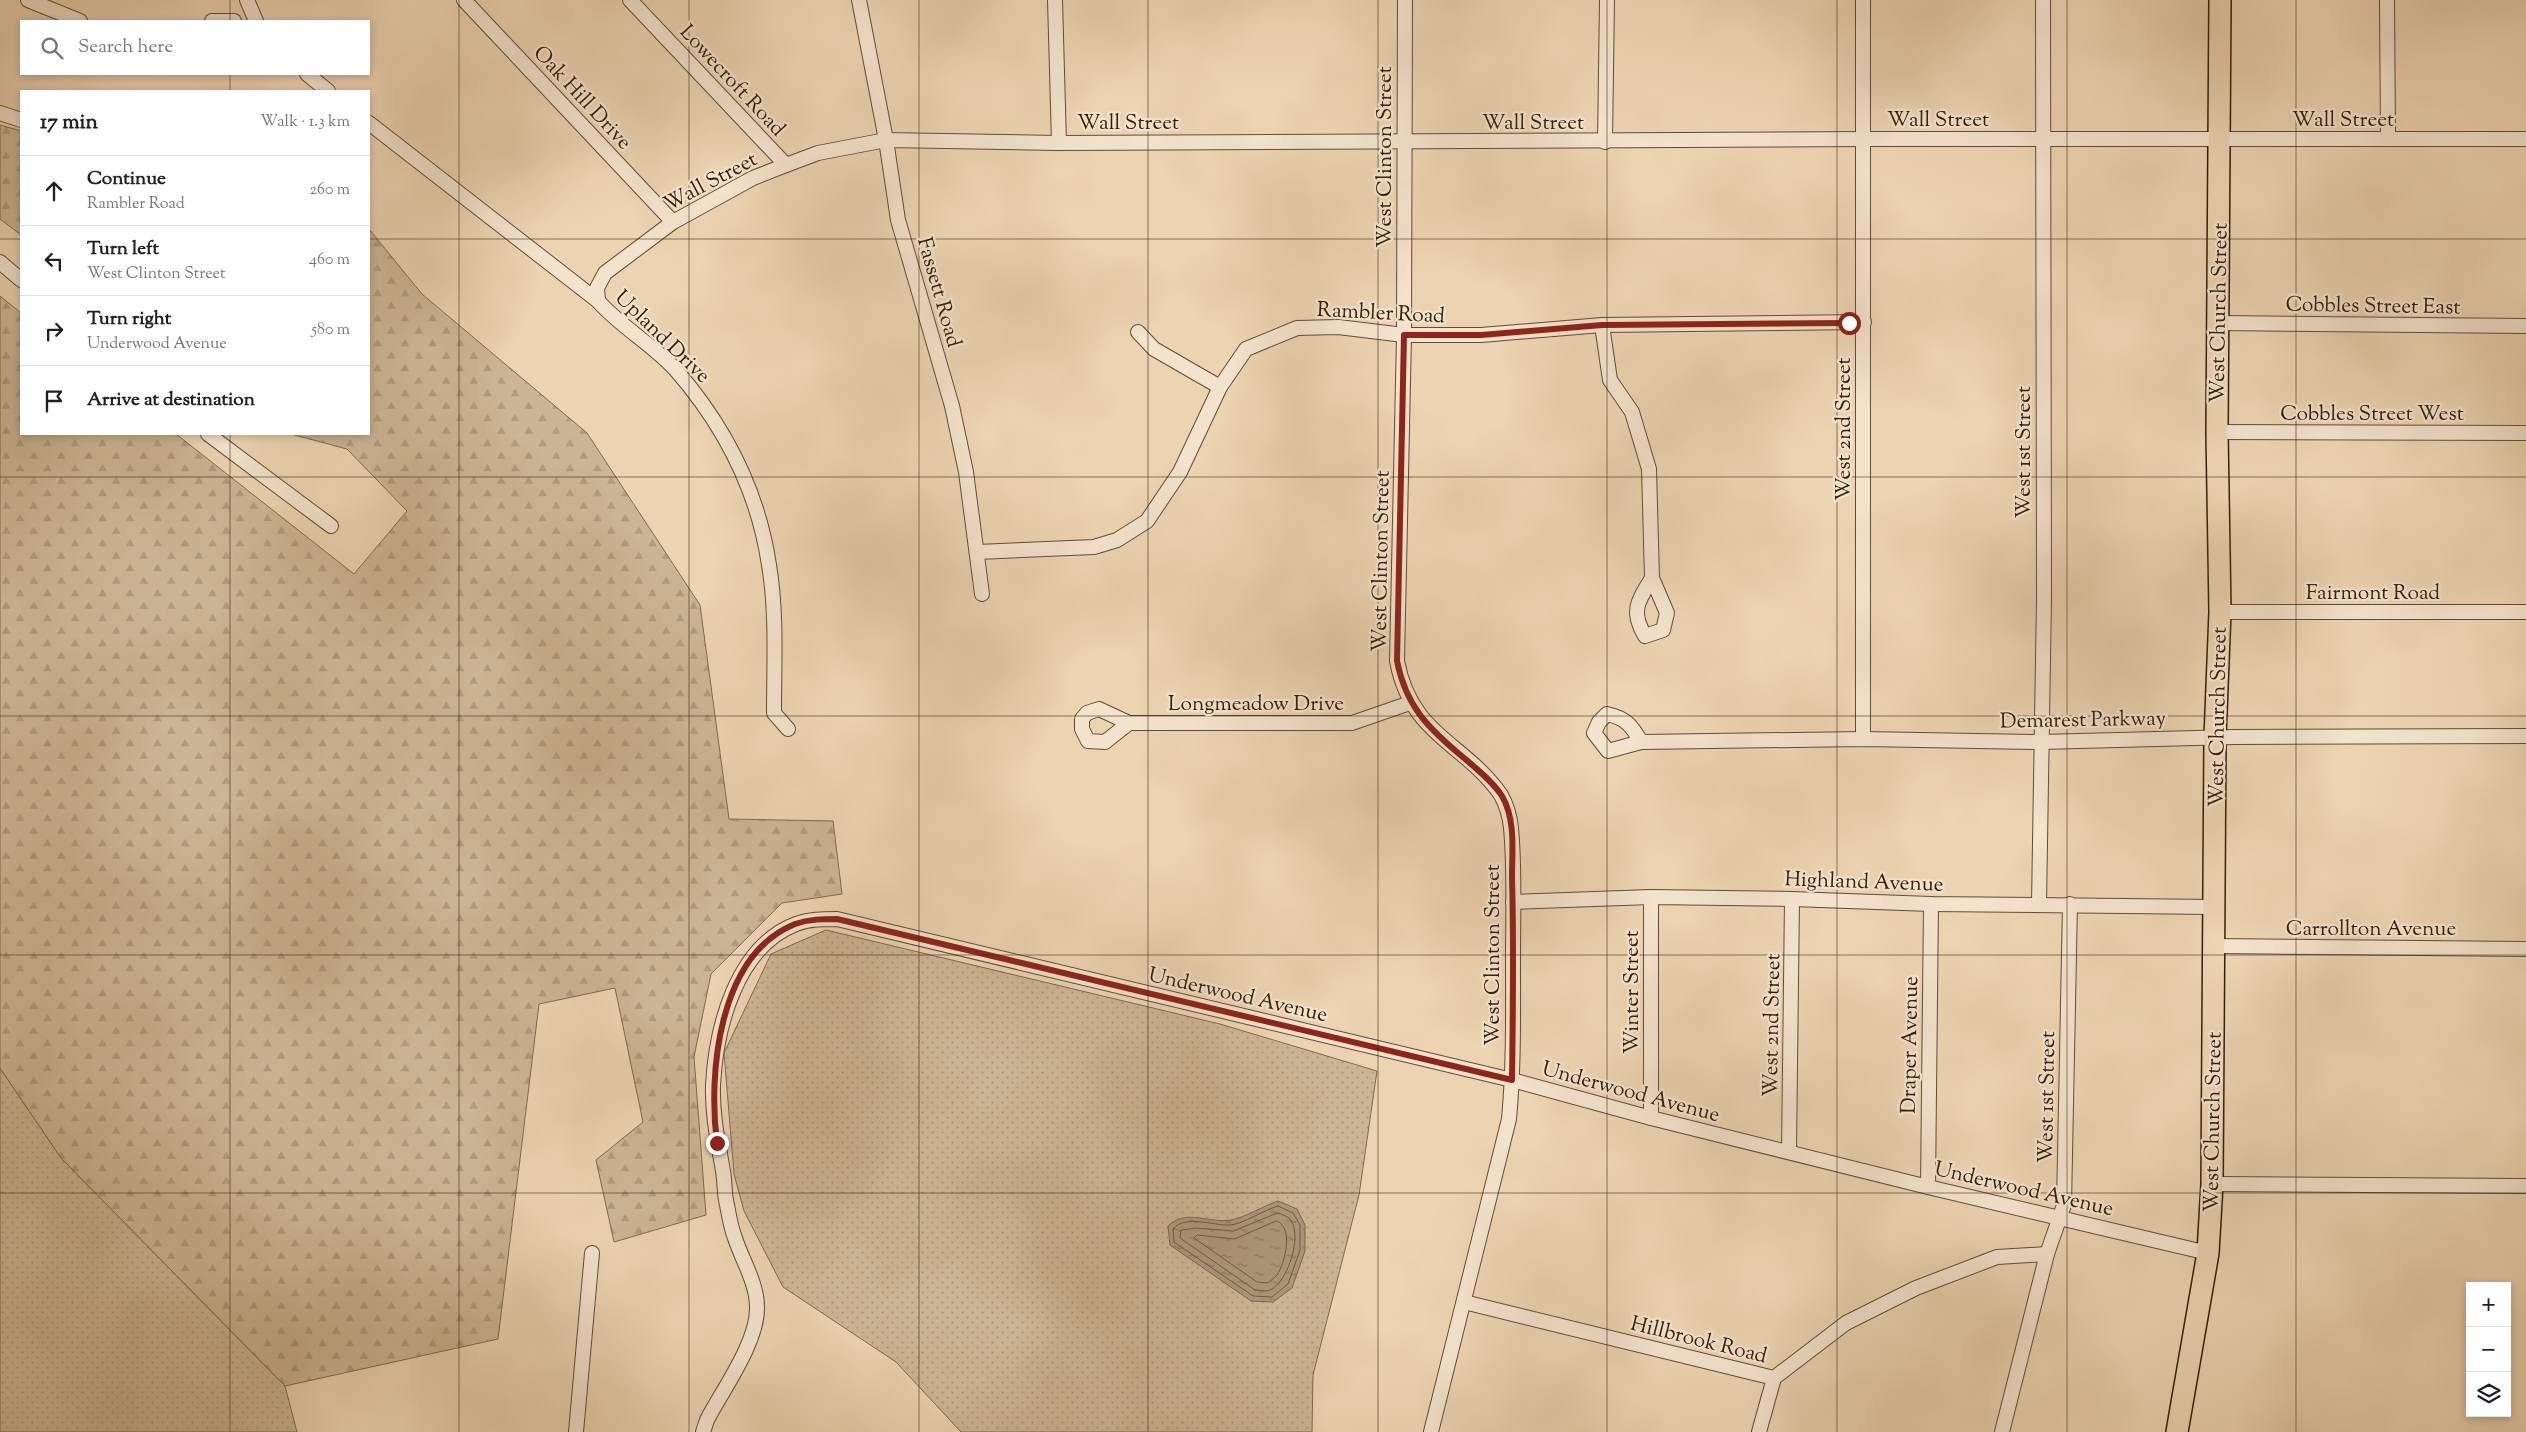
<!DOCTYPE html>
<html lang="en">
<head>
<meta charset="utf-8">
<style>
	body { margin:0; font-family:"Sorts Mill Goudy",serif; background:#f6f6f6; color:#202124 }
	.controls { position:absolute; right:15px; bottom:15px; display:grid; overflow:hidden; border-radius:0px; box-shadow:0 2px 8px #0003 }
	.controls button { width:45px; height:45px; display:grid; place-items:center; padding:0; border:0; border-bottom:1px solid #e0e0e0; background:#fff; color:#202124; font:25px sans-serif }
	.stop { position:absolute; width:15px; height:15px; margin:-11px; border:4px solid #8f2418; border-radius:50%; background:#fff }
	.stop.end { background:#8f2418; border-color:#fff; box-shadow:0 1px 5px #0008 }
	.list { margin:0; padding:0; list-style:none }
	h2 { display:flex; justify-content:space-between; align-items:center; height:65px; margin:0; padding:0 20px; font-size:21px }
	h2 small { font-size:16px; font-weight:400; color:#757577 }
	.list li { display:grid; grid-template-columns:32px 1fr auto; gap:15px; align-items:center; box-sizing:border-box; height:70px; padding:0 20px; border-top:1px solid #e0e0e0 }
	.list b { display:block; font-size:19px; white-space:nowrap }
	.list p { margin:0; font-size:16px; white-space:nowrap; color:#757577 }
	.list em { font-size:16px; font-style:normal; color:#757577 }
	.icon { flex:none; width:28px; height:28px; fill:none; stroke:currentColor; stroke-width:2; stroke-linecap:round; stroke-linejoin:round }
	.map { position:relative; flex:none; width:2526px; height:1432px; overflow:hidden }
	.search { position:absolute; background:#fff; box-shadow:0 2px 8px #0003; left:20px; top:20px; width:350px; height:55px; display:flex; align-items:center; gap:12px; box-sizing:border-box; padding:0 18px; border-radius:0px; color:#757577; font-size:19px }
	.panel { position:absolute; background:#fff; box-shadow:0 2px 8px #0003; left:20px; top:90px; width:350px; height:345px; border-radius:0px }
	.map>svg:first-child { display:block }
	.grass { fill:url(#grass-dots); stroke:#7e6b4e }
	.forest { fill:url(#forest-firs); stroke:#7e6b4e }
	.water { fill:url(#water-ripples); stroke:#7b674c }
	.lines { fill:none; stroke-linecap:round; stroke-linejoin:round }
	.shore { stroke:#6e5c40; stroke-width:1 }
	.minor-casing { stroke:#604e33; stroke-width:16 }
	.primary-casing { stroke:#312109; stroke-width:24 }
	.minor { stroke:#f3e2cc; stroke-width:14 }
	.primary { stroke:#ecd3b1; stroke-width:21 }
	.route { stroke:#8f2418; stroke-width:6 }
	.grid { fill:none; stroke:#312109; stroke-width:1; stroke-opacity:0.55 }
	.labels { text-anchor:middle; stroke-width:4.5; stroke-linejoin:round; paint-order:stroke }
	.street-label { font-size:21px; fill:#312109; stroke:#f3e2cc }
</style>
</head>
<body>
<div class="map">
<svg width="2526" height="1432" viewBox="0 0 2526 1432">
	<defs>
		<pattern id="grass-dots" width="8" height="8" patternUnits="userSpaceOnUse" patternTransform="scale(1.25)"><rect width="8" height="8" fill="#ccb594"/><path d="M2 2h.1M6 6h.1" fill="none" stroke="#b09b7e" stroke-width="1.8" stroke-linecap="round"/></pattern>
		<pattern id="forest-firs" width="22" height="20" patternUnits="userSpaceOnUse" patternTransform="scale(1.25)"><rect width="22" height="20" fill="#ccb594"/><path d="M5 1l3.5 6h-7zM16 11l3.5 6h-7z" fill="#b09b7e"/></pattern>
		<pattern id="water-ripples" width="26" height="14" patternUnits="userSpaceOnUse" patternTransform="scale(1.25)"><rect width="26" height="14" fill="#ac9678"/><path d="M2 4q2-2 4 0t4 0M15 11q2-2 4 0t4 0" fill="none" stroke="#8d7a61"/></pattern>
	</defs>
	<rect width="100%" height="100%" fill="#ecd3b1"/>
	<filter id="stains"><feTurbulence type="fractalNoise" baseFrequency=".004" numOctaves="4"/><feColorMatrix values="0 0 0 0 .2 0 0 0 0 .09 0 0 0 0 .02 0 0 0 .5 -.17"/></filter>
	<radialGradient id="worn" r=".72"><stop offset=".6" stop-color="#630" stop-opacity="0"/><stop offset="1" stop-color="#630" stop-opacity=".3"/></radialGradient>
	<g class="grass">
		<polygon points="826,930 1220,1024 1377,1071 1359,1195 1313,1375 1312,1432 961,1432 896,1362 783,1287 744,1211 734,1174 724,1053 771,954"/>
		<polygon points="0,1068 61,1158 285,1386 297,1432 0,1432"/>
	</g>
	<g class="forest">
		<polygon points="0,125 21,131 21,235 0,219"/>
		<polygon points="369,229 422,294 587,433 700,605 729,819 833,821 842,894 782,903 711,974 694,1057 706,1215 614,1242 596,1160 643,1122 615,988 539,1004 498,1339 285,1386 61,1158 0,1068 0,296 21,313 21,434 176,434 354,574 407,511 347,449 291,434 369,434"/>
	</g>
	<path class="water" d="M1278 1201 1297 1209 1305 1225V1251L1292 1288 1273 1302 1251 1301 1170 1245 1168 1226C1187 1208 1209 1224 1231 1220 1246 1217 1263 1206 1278 1201Z"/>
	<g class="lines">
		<g class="shore">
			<path d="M1278 1206 1293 1213 1300 1225V1250L1288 1284 1272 1297 1253 1296 1174 1242 1173 1229C1186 1214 1213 1226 1230 1225 1243 1224 1264 1210 1278 1206Z"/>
			<path d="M1278 1213C1281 1214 1286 1216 1289 1218 1304 1232 1288 1283 1270 1290 1266 1292 1259 1290 1255 1290L1180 1238 1181 1230 1196 1228 1233 1231Z"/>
			<path d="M1277 1221C1294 1228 1285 1263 1277 1275 1275 1278 1270 1281 1267 1283L1257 1282 1194 1238 1197 1235 1234 1239Z"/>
		</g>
		<g class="minor-casing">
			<g id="minor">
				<polyline points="28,0 80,21"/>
				<polyline points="247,0 256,21"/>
				<polyline points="464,0 673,222"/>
				<polyline points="630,0 786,165"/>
				<polyline points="859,0 886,140 898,220 952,406 966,472 982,594"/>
				<polyline points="1055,0 1059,143"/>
				<path d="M1405 0 1404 335 1397 661C1411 736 1464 742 1501 795 1506 804 1510 818 1511 828 1515 870 1513 914 1513 956 1513 1011 1514 1065 1509 1119L1431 1432"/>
				<polyline points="2387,0 2388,139"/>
				<polyline points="212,21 234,21"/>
				<polyline points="307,74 328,91"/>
				<polyline points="0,113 21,120"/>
				<path d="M369 123 598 301C621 327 652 344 675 369 724 425 758 491 769 565 777 613 774 664 774 713L788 729"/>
				<polyline points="1605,142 1607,0"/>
				<polyline points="0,262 21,280"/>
				<polyline points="598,301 597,288 605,273 673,222 753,178 786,165 818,153 886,140 1059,143 1864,139 2526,139"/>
				<polyline points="2219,323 2526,326"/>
				<polyline points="1602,325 1610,380 1632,412 1649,469 1652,578"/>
				<polyline points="1138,332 1154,349 1220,387"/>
				<polyline points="2217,432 2526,433"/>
				<polyline points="208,434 331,526"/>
				<polyline points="977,552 1094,547 1117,540 1147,521 1180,472 1220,387 1246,349 1297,328 1338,327 1404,335 1481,335 1602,325 1864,322"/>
				<path d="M1652 578 1667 613 1663 630 1645 636C1630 611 1638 601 1652 578Z"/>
				<polyline points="2220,612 2526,612"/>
				<polygon points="1099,709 1129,723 1105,742 1088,741 1082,729 1082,719 1087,713"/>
				<path d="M1607 714C1626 718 1632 726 1641 742L1608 751 1594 733 1599 722Z"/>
				<polyline points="1129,723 1352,723 1410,703"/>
				<polyline points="1863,739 1863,0"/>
				<polyline points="1641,742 1863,739 2040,742 2235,737 2526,736"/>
				<polyline points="1513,902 1651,897 1792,899 1931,904 2214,907"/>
				<polyline points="2039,904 2044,598 2043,0"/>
				<polyline points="2215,946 2526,949"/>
				<polyline points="1651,1118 1651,897"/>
				<polyline points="1789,1151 1792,899"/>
				<polyline points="2212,1184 2526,1186"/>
				<polyline points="1928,1187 1931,904"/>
				<polyline points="1464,1302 1774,1378 1846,1323 1916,1288 1997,1257 2047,1254"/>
				<polyline points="576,1432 592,1253"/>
				<path d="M703 1432 707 1420C723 1389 758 1342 757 1307 757 1283 742 1260 735 1238 731 1228 729 1216 727 1205 724 1194 725 1182 723 1171 718 1142 712 1114 713 1085 716 1028 736 947 796 924 809 919 823 919 837 919L1512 1080 1651 1118 1928 1187 2208 1253"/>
				<polyline points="1759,1432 1774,1378"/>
				<polyline points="2002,1432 2047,1254 2064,1205 2070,904"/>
			</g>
		</g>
		<g class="primary-casing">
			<polyline id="primary" points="2177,1432 2208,1253 2212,1184 2215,737 2220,612 2217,432 2220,0"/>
		</g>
		<use href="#minor" class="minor"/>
		<use href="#primary" class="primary"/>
	</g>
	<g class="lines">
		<path class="route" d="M717 1143C708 1074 718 955 795 924 809 919 823 919 837 919L1512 1080C1513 1013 1514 946 1512 878 1512 852 1516 820 1502 796 1493 782 1477 769 1464 758 1429 729 1406 707 1397 661L1404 335H1481L1602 325 1849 323"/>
	</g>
	<path class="grid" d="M230 0V21M459 0V1432M689 0V1432M919 0V1432M1148 0V1432M1378 0V1432M1607 0V1432M1837 0V1432M2067 0V1432M2296 0V1432M230 74V91M0 239H21M369 239H2526M230 434V1432M0 477H2526M0 716H2526M0 955H2526M0 1193H2526"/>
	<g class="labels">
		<g class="street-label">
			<text transform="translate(733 80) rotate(47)" y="7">Lowecroft Road</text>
			<text transform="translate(583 97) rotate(47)" y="7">Oak Hill Drive</text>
			<text x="1938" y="126">Wall Street</text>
			<text x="2343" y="126">Wall Street</text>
			<text x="1128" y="129">Wall Street</text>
			<text x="1533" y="129">Wall Street</text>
			<text transform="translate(1384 157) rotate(-90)" y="7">West Clinton Street</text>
			<text transform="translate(710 181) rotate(-28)" y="7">Wall Street</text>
			<text transform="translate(940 292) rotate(74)" y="7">Fassett Road</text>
			<text transform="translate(2373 305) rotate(1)" y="7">Cobbles Street East</text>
			<text transform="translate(1381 312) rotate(3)" y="7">Rambler Road</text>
			<text transform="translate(2218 313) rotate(-89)" y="7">West Church Street</text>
			<text transform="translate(663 336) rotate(44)" y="7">Upland Drive</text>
			<text x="2372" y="420">Cobbles Street West</text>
			<text transform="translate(1843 429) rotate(-90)" y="7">West 2nd Street</text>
			<text transform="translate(2023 452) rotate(-90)" y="7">West 1st Street</text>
			<text transform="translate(1380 561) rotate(-89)" y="7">West Clinton Street</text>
			<text x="2373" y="599">Fairmont Road</text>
			<text x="1256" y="710">Longmeadow Drive</text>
			<text transform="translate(2217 717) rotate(-89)" y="7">West Church Street</text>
			<text transform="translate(2083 719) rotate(-1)" y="7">Demarest Parkway</text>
			<text transform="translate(1864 881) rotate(2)" y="7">Highland Avenue</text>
			<text x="2371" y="935">Carrollton Avenue</text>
			<text transform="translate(1492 955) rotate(-90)" y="7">West Clinton Street</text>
			<text transform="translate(1631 992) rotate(-90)" y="7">Winter Street</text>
			<text transform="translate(1238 994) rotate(13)" y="7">Underwood Avenue</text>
			<text transform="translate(1771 1025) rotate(-89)" y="7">West 2nd Street</text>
			<text transform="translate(1909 1045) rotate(-89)" y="7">Draper Avenue</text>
			<text transform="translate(1631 1091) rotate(15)" y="7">Underwood Avenue</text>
			<text transform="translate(2046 1097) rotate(-89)" y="7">West 1st Street</text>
			<text transform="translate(2212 1122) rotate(-89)" y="7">West Church Street</text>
			<text transform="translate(2024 1188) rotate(13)" y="7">Underwood Avenue</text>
			<text transform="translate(1699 1339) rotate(14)" y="7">Hillbrook Road</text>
		</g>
	</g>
	<rect width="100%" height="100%" filter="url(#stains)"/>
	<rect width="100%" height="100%" fill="url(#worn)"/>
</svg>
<div class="controls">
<button>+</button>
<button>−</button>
<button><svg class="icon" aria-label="layers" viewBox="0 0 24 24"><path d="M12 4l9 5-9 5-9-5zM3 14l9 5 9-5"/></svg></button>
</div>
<div class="stop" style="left:1849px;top:323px"></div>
<div class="stop end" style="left:717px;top:1143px"></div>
<div class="search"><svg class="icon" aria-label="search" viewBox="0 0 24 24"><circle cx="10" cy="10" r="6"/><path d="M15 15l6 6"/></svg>Search here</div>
<section class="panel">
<h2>17 min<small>Walk · 1.3 km</small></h2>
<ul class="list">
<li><svg class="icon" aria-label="ahead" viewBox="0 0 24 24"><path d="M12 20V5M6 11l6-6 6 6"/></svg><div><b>Continue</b><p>Rambler Road</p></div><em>260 m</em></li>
<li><svg class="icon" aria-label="left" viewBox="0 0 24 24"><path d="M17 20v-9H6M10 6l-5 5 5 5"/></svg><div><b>Turn left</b><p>West Clinton Street</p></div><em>460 m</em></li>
<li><svg class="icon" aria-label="right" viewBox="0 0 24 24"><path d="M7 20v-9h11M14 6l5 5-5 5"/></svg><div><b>Turn right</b><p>Underwood Avenue</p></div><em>580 m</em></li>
<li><svg class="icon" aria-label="arrive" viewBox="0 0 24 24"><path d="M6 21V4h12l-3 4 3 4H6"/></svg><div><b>Arrive at destination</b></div></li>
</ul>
</section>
</div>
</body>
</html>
